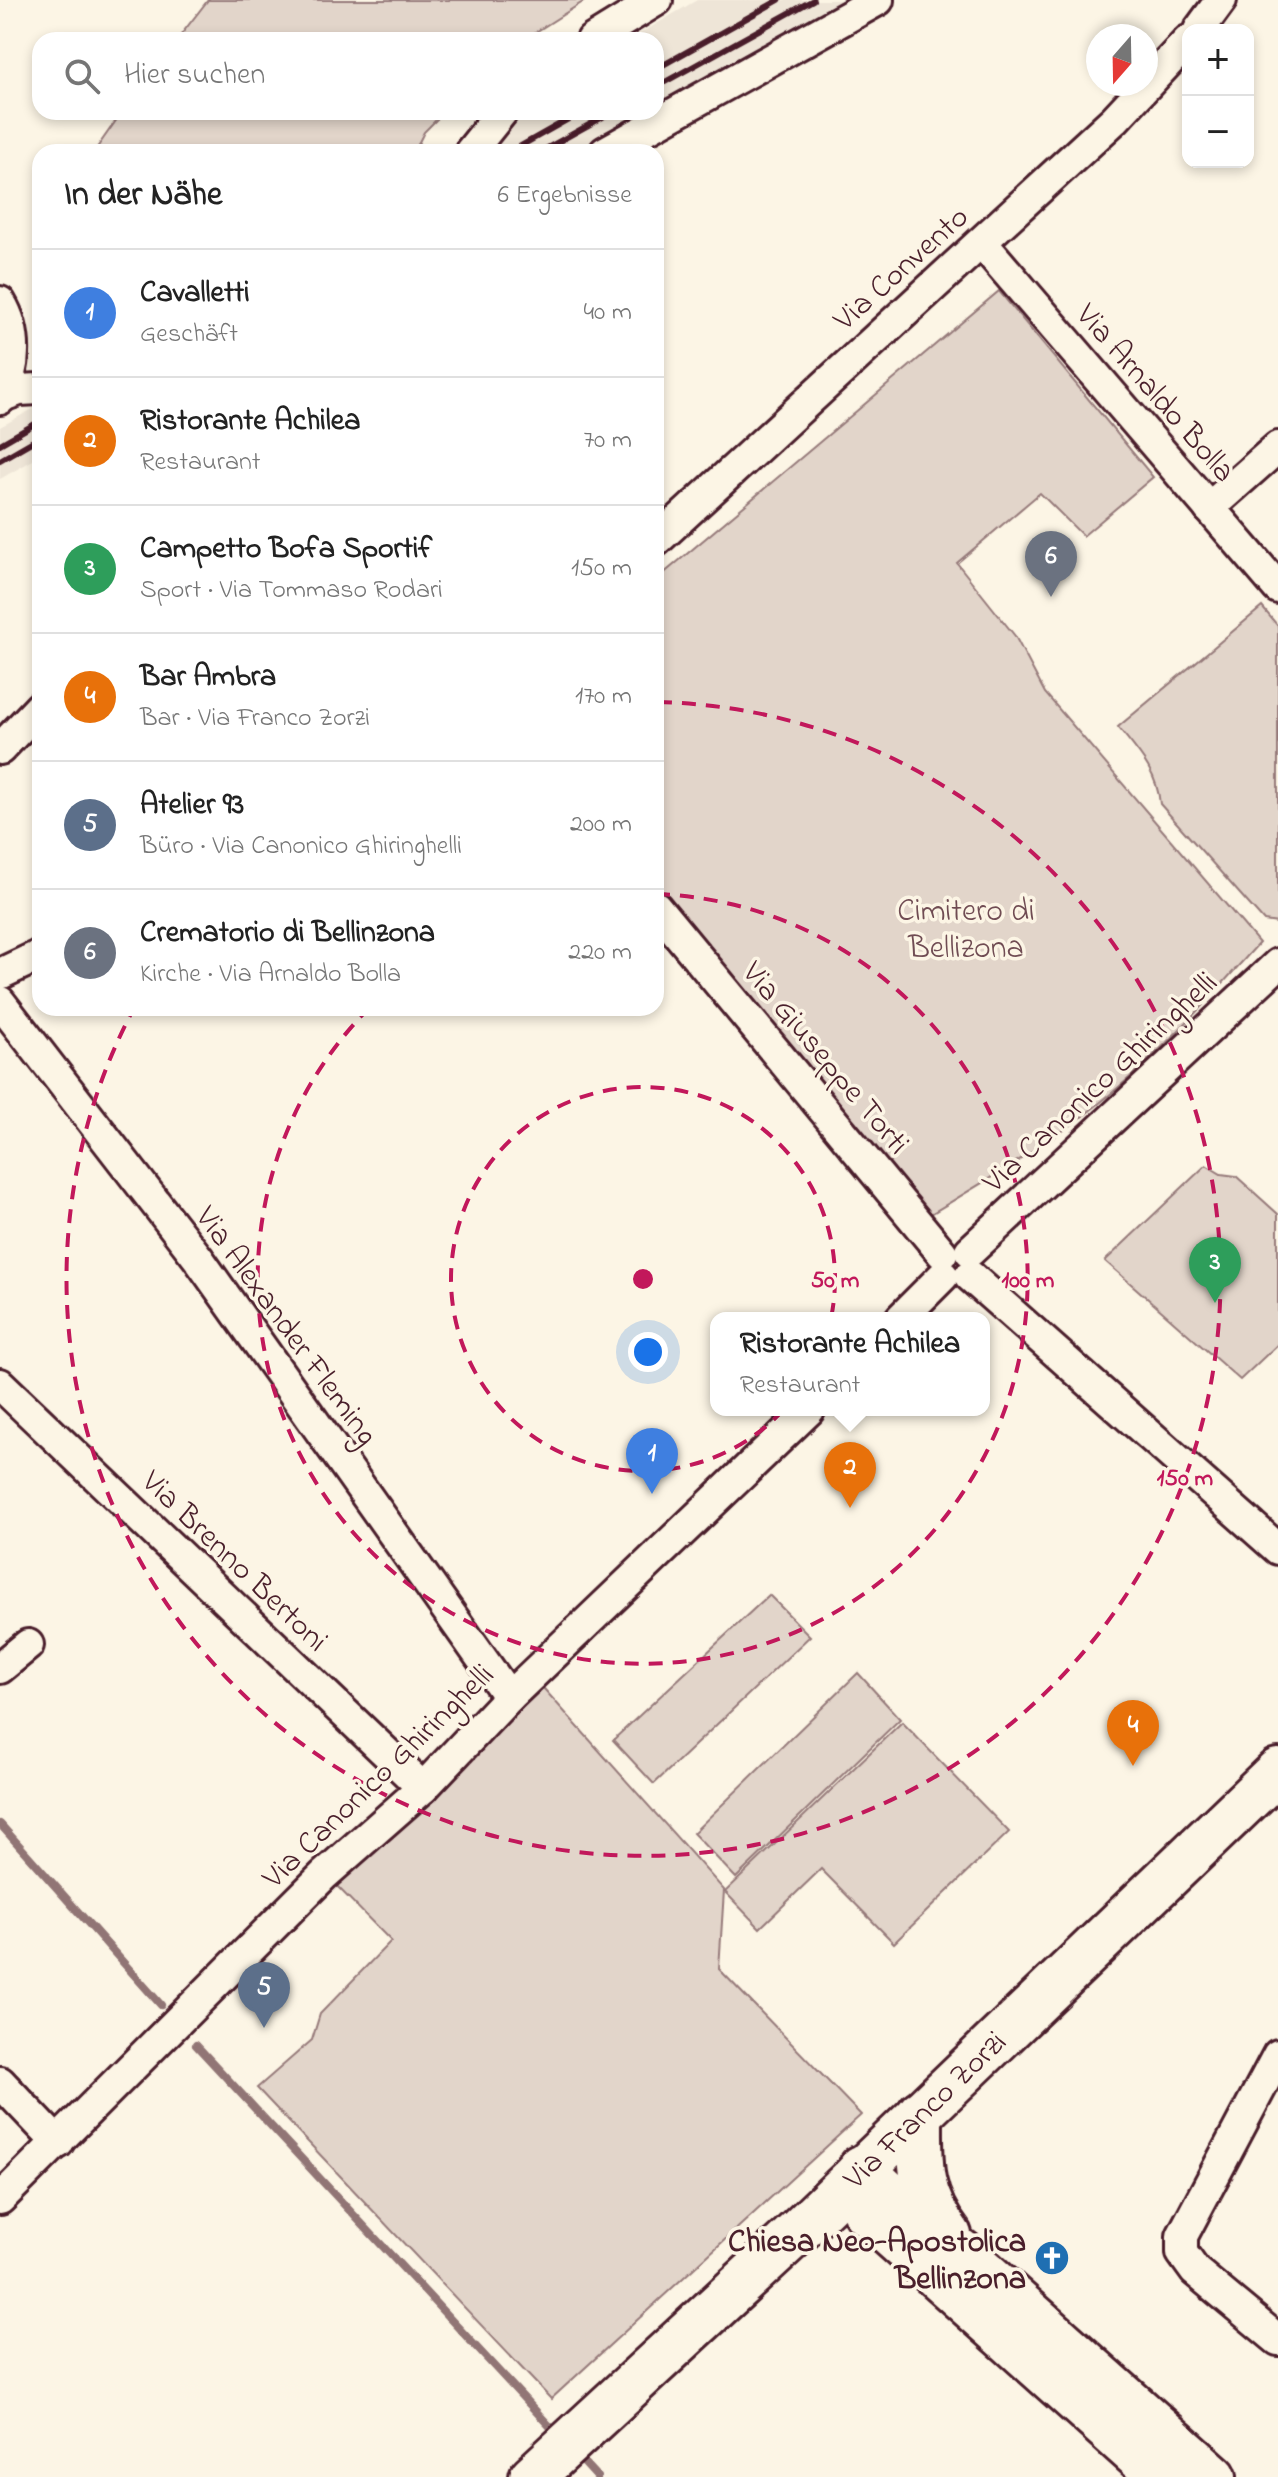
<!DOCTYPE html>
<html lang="de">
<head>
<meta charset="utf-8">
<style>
	body { margin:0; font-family:"Indie Flower",sans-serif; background:#f6f6f6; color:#222 }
	.controls { position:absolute; right:24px; top:24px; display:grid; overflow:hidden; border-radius:16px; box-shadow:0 4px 12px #0003 }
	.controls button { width:72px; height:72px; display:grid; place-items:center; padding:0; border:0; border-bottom:2px solid #e0e0e0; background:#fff; color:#222; font:40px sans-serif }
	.compass { position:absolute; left:1086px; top:24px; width:72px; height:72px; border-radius:50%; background:#fff; box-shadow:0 4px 12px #0003; rotate:200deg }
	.you { position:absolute; left:648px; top:1352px; width:28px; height:28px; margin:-20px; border:6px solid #fff; border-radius:50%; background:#1a73e8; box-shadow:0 0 0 12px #1a73e833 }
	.badge { display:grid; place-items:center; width:52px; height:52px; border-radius:50%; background:#111827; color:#fff; font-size:26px; font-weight:700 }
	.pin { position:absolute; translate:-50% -66px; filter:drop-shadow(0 2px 4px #0008) }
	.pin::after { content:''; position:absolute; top:42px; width:28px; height:24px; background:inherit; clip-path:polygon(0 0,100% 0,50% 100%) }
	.popup { position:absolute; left:710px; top:1312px; width:280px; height:104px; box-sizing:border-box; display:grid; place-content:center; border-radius:16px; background:#fff; filter:drop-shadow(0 2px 6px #0005); font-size:26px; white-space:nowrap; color:#767676 }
	.popup b { font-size:30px; color:#222 }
	.popup::after { content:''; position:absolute; left:50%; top:100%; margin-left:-16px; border:16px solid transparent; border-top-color:#fff }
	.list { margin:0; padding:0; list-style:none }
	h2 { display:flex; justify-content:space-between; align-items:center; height:104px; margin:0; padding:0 32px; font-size:34px }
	h2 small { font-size:26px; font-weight:400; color:#767676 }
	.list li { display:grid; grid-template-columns:52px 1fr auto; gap:24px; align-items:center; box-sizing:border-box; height:128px; padding:0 32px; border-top:2px solid #e0e0e0 }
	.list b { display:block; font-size:30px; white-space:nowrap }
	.list p { margin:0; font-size:26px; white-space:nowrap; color:#767676 }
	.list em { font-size:26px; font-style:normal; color:#767676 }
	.icon { flex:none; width:44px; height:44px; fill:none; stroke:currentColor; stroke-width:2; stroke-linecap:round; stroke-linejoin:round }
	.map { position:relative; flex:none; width:1278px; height:2477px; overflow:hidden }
	.search { position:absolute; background:#fff; box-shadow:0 4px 12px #0003; left:32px; top:32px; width:632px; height:88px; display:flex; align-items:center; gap:20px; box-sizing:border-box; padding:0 28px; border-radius:24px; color:#767676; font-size:30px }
	.panel { position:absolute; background:#fff; box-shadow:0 4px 12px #0003; left:32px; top:144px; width:632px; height:872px; border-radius:24px }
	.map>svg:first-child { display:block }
	.built { fill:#eee5d7 }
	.green { fill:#e2d5ca; stroke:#967a7a; stroke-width:2 }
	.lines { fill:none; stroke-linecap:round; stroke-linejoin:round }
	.stream { stroke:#917474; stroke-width:8 }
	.minor-casing { stroke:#4a1f2b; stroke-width:36 }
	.primary-casing { stroke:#4a1f2b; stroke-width:50 }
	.minor { stroke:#fcf5e5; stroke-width:30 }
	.primary { stroke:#fcf5e5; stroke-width:44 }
	.rail { stroke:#4a1f2b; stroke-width:6 }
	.ring { fill:none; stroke:#c2185b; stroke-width:4; stroke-dasharray:14 10 }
	.labels { text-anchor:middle; stroke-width:7; stroke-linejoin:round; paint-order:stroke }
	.street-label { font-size:32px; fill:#4a1f2b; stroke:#fcf5e5 }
	.park-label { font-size:32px; fill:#704c53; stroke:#fcf5e5 }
	.poi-label { font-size:32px; font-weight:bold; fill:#4a1f2b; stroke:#fcf5e5; text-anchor:end }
	.centre { fill:#c2185b; stroke:#fcf5e5; stroke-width:4 }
	.ring-label { font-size:24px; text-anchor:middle; font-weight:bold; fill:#c2185b; stroke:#fcf5e5; stroke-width:7; stroke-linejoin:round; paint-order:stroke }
</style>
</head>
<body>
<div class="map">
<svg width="1278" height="2477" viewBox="0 0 1278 2477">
	<rect width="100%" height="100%" fill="#fcf5e5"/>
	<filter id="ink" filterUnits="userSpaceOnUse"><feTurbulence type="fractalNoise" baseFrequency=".0125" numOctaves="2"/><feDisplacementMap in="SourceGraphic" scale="16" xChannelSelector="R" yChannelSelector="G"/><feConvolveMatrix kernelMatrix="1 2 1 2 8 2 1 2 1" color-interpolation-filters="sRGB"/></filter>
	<g filter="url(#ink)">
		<g class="built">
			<polygon points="697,0 855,0 656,109 656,40 629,40"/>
			<polygon points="531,112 650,112 577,152 474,152"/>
			<polygon points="40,405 40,456 0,479 0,427"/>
		</g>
		<g class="green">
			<polygon points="208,0 586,0 523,40 177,40"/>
			<polygon points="122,112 444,112 424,132 414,152 94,152"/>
			<path d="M999 291 1153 477 1083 536 1040 493 957 563 1015 636 1045 693 1259 943C1213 994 1167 1047 1113 1092 1057 1140 992 1177 929 1215L656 886V580Z"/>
			<path d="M1262 607 1278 626V923L1264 921 1160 804C1157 771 1138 752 1118 727Z"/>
			<polygon points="1206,1165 1221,1174 1236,1176 1278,1214 1278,1344 1240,1380 1105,1261"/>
			<polygon points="769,1595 810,1636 654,1784 613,1740"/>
			<polygon points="858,1673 900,1719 736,1878 693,1833"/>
			<polygon points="536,1680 724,1890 719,1969 861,2115 551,2399 257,2088 312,2040 320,2014 391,1941 330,1879"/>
			<polygon points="902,1722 1009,1832 894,1943 821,1869 760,1928 725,1892"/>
		</g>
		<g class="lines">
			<g class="stream">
				<polyline points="0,1824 161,2005"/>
				<polyline points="196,2045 557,2434"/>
				<polyline points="575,2453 597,2477"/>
			</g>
			<g class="minor-casing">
				<g id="minor">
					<polyline points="1199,30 1221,0"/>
					<polyline points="592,40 657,0"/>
					<polyline points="470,152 502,112"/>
					<polyline points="605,152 878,0"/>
					<polyline points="982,243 1278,588"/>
					<path d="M0 302C18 332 17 368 0 399"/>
					<polyline points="2,396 19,390 40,389"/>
					<polyline points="1209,508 1278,447"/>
					<polyline points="656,541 1115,119 1188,41"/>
					<polyline points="0,749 40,707"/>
					<polyline points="656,907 942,1253"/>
					<polyline points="0,974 40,955"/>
					<polyline points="0,1002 198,1258 509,1697"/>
					<polyline points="970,1251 1278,964"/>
					<polyline points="970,1276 1278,1549"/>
					<polyline points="901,1318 943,1276"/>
					<polyline points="0,1384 423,1788"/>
					<polyline points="0,1668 28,1645"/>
					<polyline points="1278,2055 1182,2236 1182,2253 1195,2271 1278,2340"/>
					<polyline points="0,2082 58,2143"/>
					<polyline points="0,2199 324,1875 423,1788 509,1697 809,1410"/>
				</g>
			</g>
			<g class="primary-casing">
				<g id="primary">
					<path d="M920 2113C920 2162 917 2193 949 2235"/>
					<polyline points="861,2168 911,2214 965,2255 1214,2477"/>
					<polyline points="865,2212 1161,2477"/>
					<polyline points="532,2477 791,2238 1278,1771"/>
				</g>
			</g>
			<use href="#minor" class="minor"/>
			<use href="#primary" class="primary"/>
			<g class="rail">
				<polyline points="656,69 779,0"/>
				<polyline points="656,87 813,0"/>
				<polyline points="510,152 581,112"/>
				<polyline points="540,152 612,112"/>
				<polyline points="0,444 40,421"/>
				<polyline points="0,460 40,437"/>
			</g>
		</g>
	</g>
	<g class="ring">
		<circle cx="643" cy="1279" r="192"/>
		<path d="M656 894A385 385 0 1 1 368 1009"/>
		<path d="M658 702A577 577 0 1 1 134 1008"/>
	</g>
	<defs>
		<g id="church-disc" transform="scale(1.8)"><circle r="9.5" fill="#1f6fb2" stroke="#fcf5e5"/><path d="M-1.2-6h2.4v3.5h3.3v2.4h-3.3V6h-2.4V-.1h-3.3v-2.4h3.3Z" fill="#fff"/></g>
	</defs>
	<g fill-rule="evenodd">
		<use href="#church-disc" x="1052" y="2258"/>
	</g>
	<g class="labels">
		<g class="street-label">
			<text transform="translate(900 267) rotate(-42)" y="11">Via Convento</text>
			<text transform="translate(1157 392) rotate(49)" y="11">Via Arnaldo Bolla</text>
			<text transform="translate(827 1057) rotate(50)" y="11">Via Giuseppe Torti</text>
			<text transform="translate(1099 1081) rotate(-43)" y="11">Via Canonico Ghiringhelli</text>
			<text transform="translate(288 1325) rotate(54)" y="11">Via Alexander Fleming</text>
			<text transform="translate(236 1560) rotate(44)" y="11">Via Brenno Bertoni</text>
			<text transform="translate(377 1775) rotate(-44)" y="11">Via Canonico Ghiringhelli</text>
			<text transform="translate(924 2109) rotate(-44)" y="11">Via Franco Zorzi</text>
		</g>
		<g class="park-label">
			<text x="966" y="920">Cimitero di<tspan x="966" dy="37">Bellizona</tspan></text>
		</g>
		<g class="poi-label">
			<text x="1026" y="2251">Chiesa Neo-Apostolica<tspan x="1026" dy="37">Bellinzona</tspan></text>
		</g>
	</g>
	<circle cx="643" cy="1279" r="12" class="centre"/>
	<g class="ring-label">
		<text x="835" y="1287">50 m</text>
		<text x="1028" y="1287">100 m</text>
		<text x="1185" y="1485">150 m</text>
	</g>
</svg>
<div class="controls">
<button>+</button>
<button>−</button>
</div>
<svg class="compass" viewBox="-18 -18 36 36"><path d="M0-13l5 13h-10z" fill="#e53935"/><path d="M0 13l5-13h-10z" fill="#767676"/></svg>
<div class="you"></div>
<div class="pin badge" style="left:652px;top:1494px;background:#3f7fe0">1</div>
<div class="pin badge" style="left:850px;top:1508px;background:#e8710a">2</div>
<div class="popup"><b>Ristorante Achilea</b>Restaurant</div>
<div class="pin badge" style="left:1215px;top:1303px;background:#2e9e5b">3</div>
<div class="pin badge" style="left:1133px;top:1766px;background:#e8710a">4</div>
<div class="pin badge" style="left:264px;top:2028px;background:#5c6f8a">5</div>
<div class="pin badge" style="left:1051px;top:597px;background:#6b7280">6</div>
<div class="search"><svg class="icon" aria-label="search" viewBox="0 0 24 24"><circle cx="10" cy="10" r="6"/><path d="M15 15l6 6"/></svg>Hier suchen</div>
<section class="panel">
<h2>In der Nähe<small>6 Ergebnisse</small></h2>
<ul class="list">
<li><span class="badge" style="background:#3f7fe0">1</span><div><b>Cavalletti</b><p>Geschäft</p></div><em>40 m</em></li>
<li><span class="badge" style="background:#e8710a">2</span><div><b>Ristorante Achilea</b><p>Restaurant</p></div><em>70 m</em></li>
<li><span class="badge" style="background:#2e9e5b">3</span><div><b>Campetto Bofa Sportif</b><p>Sport · Via Tommaso Rodari</p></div><em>150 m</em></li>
<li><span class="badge" style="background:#e8710a">4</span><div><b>Bar Ambra</b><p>Bar · Via Franco Zorzi</p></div><em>170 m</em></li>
<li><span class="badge" style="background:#5c6f8a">5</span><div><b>Atelier 93</b><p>Büro · Via Canonico Ghiringhelli</p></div><em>200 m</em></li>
<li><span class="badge" style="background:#6b7280">6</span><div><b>Crematorio di Bellinzona</b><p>Kirche · Via Arnaldo Bolla</p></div><em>220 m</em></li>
</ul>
</section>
</div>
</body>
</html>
